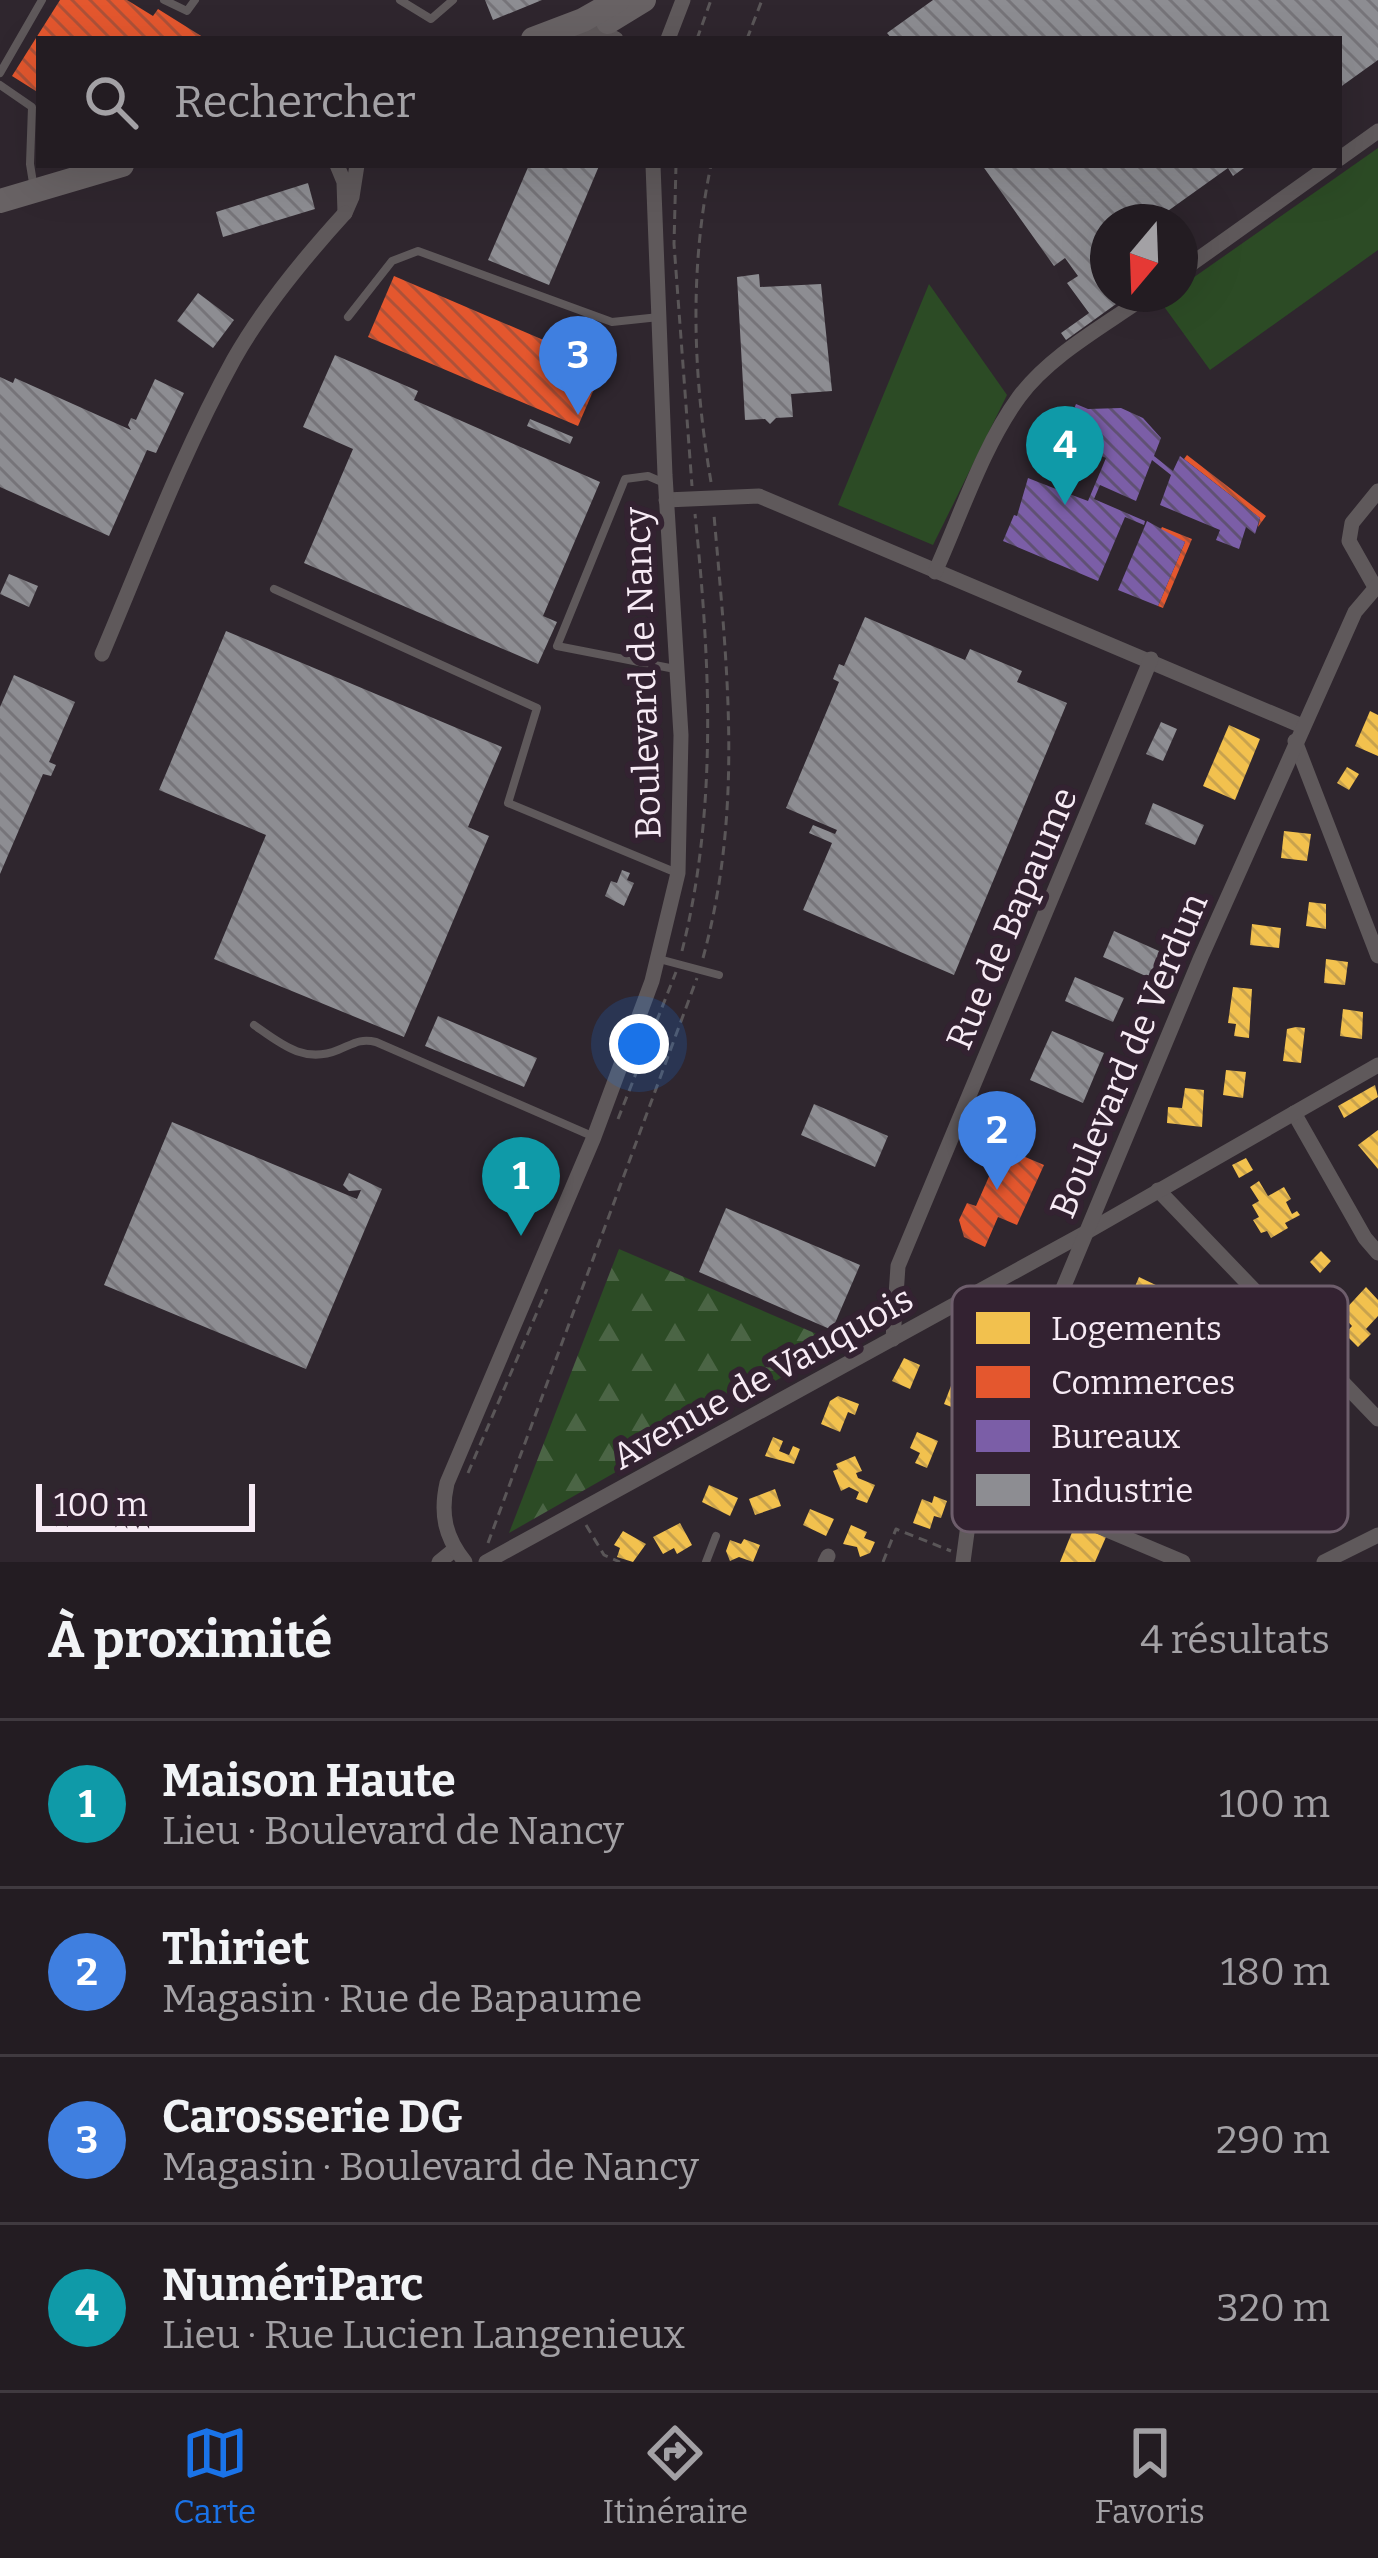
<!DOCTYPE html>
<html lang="fr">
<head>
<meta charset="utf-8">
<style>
	body { margin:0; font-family:Bitter,serif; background:#2f292f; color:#f1f3f6 }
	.compass { position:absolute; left:1090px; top:204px; width:108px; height:108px; border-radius:50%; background:#231c22; box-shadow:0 12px 48px #0002; rotate:199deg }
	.scale { position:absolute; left:36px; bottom:30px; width:219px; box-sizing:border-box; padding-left:12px; border:6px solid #f7ebf5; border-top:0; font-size:33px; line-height:42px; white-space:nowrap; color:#f7ebf5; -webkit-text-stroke:9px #332231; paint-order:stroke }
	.you { position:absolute; left:639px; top:1044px; width:42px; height:42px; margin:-30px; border:9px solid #fff; border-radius:50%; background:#1a73e8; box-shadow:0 0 0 18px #1a73e833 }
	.badge { display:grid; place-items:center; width:78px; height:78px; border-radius:50%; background:#1a73e8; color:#fff; font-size:39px; font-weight:700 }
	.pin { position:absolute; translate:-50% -99px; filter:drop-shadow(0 3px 6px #0008) }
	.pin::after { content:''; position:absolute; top:63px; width:42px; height:36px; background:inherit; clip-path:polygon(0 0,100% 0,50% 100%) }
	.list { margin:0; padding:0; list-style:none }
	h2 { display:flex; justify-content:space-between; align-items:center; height:156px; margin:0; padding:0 48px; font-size:51px }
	h2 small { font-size:39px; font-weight:400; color:#a3a1a5 }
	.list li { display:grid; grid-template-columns:78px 1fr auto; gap:36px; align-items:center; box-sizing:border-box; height:168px; padding:0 48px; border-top:3px solid #403a40 }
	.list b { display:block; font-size:45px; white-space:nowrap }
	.list p { margin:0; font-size:39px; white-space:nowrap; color:#a3a1a5 }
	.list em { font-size:39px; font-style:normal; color:#a3a1a5 }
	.icon { flex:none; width:66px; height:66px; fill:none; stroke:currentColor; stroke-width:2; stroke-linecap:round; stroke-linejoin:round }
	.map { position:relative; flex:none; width:1378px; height:1562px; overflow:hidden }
	.search { position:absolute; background:#231c22; box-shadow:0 12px 48px #0002; left:36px; right:36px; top:36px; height:132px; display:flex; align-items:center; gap:30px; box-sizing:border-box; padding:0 42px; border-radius:0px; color:#a3a1a5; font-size:45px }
	.sheet { height:828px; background:#231c22 }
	nav { display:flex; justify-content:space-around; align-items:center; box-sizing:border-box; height:168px; border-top:3px solid #403a40; background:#231c22; font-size:33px; color:#a3a1a5 }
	nav a { display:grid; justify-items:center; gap:6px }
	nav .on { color:#1a73e8 }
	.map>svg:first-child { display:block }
	.grass { fill:#2c4b25 }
	.forest { fill:url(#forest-firs) }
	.homes { fill:url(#homes-back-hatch) }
	.shops { fill:url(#shops-back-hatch) }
	.offices { fill:url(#offices-back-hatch); fill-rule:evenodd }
	.industry { fill:url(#industry-back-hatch) }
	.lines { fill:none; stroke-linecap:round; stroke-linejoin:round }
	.path { stroke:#5a5658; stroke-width:3; stroke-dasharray:9 6; stroke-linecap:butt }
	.lane { stroke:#5f595b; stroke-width:8 }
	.street { stroke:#5f595b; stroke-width:15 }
	.primary { stroke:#686264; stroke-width:24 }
	.labels { text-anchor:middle; stroke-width:12; stroke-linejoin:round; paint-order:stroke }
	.street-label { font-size:36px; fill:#f7ebf5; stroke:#332231 }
	.key { fill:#332231; stroke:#6e5e6c; stroke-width:3 }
	.key-label { font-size:33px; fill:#f7ebf5 }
</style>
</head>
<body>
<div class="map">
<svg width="1378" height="1562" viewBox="0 0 1378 1562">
	<defs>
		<pattern id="forest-firs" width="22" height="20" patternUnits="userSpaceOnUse" patternTransform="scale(3)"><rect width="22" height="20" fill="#2c4b25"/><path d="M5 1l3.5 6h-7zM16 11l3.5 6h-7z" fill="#4b6545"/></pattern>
		<pattern id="homes-back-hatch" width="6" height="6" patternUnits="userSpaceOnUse" patternTransform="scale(3)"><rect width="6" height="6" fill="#f2c14e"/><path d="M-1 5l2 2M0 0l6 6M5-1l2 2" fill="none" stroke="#c8a24d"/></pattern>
		<pattern id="shops-back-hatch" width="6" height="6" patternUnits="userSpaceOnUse" patternTransform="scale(3)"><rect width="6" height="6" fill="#e4572e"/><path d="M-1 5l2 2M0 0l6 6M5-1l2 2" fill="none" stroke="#ae5138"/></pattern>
		<pattern id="offices-back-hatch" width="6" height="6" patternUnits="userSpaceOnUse" patternTransform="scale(3)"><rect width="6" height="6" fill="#7b5ea7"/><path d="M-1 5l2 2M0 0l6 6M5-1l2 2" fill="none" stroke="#605174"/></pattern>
		<pattern id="industry-back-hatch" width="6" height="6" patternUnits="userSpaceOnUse" patternTransform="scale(3)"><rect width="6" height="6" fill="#8d8d92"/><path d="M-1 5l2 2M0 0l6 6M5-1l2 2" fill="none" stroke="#767479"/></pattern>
	</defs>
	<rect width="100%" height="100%" fill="#2f262e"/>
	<g class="grass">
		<polygon points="1378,148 1378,250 1210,370 1160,301 1169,294 1180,294 1180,287"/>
		<polygon points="929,284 1007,395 933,545 838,505"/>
	</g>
	<polygon class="forest" points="619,1249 840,1344 509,1533"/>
	<g class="homes">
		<polygon points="1370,711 1378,715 1378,756 1355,746"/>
		<polygon points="1229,725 1260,739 1235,800 1203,786"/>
		<polygon points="1347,767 1359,774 1349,790 1337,783"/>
		<polygon points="1284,831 1311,834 1307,861 1281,858"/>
		<polygon points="1309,902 1326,904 1326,929 1306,926"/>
		<polygon points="1252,924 1281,928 1279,948 1250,945"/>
		<polygon points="1326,959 1348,962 1345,985 1324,983"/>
		<polygon points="1233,987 1252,989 1249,1038 1234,1036 1236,1024 1228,1023"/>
		<polygon points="1343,1009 1363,1012 1362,1039 1340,1036"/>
		<polygon points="1296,1027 1305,1028 1301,1063 1283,1061 1287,1029"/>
		<polygon points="1226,1070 1246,1072 1243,1098 1223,1095"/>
		<polygon points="1375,1085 1378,1097 1344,1118 1338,1106"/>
		<polygon points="1185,1088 1204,1090 1202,1127 1167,1123 1168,1107 1182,1108"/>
		<polygon points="1378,1130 1378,1169 1358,1145"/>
		<polygon points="1246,1158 1253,1170 1239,1178 1232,1165"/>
		<polygon points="1259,1181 1268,1196 1284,1187 1291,1199 1286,1202 1292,1214 1297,1211 1300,1215 1285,1223 1288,1228 1271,1238 1267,1231 1261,1233 1253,1220 1259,1217 1252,1205 1259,1201 1250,1187"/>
		<polygon points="1321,1251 1331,1261 1320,1273 1310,1262"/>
		<polygon points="1139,1277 1162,1288 1147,1323 1124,1313"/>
		<polygon points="1366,1287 1378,1300 1378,1316 1366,1329 1371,1334 1358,1347 1345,1334 1352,1326 1341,1314"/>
		<polygon points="904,1358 920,1365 910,1389 892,1381"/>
		<polygon points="956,1373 976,1381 964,1412 944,1404"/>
		<polygon points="838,1396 859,1404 855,1415 848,1412 840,1432 821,1424 830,1401"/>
		<polygon points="917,1432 938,1441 927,1468 915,1463 920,1453 910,1448"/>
		<polygon points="773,1437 783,1441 779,1451 789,1455 793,1446 800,1449 794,1464 765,1456"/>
		<polygon points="855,1456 862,1471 856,1473 858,1478 875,1485 867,1503 856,1499 859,1492 849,1487 841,1491 833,1471 838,1469 836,1464"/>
		<polygon points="709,1485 738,1498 730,1516 702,1502"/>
		<polygon points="775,1489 781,1506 755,1515 749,1499"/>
		<polygon points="934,1496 947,1501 941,1518 934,1516 930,1529 913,1523 922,1499 932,1503"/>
		<polygon points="810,1509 834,1519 826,1536 803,1525"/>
		<polygon points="680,1523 692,1545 677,1554 674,1548 663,1554 653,1537"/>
		<polygon points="851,1525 867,1532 864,1538 875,1542 870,1553 860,1557 857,1547 843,1544"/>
		<polygon points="1075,1525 1106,1537 1095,1562 1060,1562"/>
		<polygon points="623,1531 646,1544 633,1562 617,1557 620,1548 614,1545"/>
		<polygon points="744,1539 760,1545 753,1562 739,1557 730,1561 726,1551 730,1540 741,1544"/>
	</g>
	<g class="shops">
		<polygon points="60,0 127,0 153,16 158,9 206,39 39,39 39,93 12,76"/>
		<polygon points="394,276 604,366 578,426 368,337"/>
		<polygon points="1187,455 1266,516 1258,527 1260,518 1184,459"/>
		<polygon points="1162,527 1192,539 1163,608 1158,606 1185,542 1160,531"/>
		<polygon points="1002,1147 1044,1165 1017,1225 998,1217 985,1247 964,1237 959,1220 967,1203 976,1206"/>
	</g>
	<g class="offices">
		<path d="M1076 404 1088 409 1121 408 1143 418 1161 438 1154 456 1173 471 1180 456 1260 518 1255 534 1246 527 1239 549 1216 540 1220 530 1160 505 1171 475 1152 460 1136 501 1100 485 1094 499 1145 521 1144 525 1125 517 1098 581 1003 541 1014 515 1017 516 1028 478 1056 489 1074 447 1048 436 1058 424 1062 427 1069 421ZM1079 446 1106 458 1088 501 1064 492 1063 487Z"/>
		<polygon points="1147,521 1185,542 1158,606 1118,590"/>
	</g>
	<g class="industry">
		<polygon points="485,0 542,0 493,20"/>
		<polygon points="933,0 1378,0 1378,60 1339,88 1339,39 892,39 887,33"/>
		<polygon points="529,165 599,166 549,285 488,260"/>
		<polygon points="982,165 1248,165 1233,176 1228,168 1165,213 1171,222 1108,222 1108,294 1130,294 1066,340 1061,333 1089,313 1067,283 1078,276 1065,258 1054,266"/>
		<polygon points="308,183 315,209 223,237 216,212"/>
		<polygon points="759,274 760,287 821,284 832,391 791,394 793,417 776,418 770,424 765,419 745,420 737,277"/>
		<polygon points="198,293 234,320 213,348 177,321"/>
		<polygon points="335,355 418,391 414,400 600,482 543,616 557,622 538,664 304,563 353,449 303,427"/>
		<polygon points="0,377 13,383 15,378 131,430 128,425 131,418 136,420 155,379 184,393 156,453 147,450 109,536 0,487"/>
		<polygon points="530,419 573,437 570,444 527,426"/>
		<polygon points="9,574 38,586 29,607 0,594"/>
		<polygon points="865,617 965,660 970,649 1022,671 1017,682 1067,703 954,975 803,910 832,843 809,833 813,825 835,834 837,830 786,808 839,682 833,679 839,664 844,666"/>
		<polygon points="226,631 502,747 468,827 489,836 404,1037 214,959 266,835 159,790"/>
		<polygon points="14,675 75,702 49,762 56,765 51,776 43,774 0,874 0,707"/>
		<polygon points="1161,722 1177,729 1163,761 1146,754"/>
		<polygon points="1153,803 1204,825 1195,845 1145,824"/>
		<polygon points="622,870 630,873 627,880 634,883 624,906 605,896 611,881 617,883"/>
		<polygon points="1114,931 1168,955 1157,981 1103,957"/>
		<polygon points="1075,977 1124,998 1113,1022 1065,1001"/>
		<polygon points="438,1016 537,1058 524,1087 425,1046"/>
		<polygon points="1052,1031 1104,1053 1083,1103 1030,1080"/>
		<polygon points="814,1104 888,1136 875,1167 801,1135"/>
		<polygon points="172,1122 357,1199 361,1190 349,1191 343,1185 349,1173 382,1189 306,1369 104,1285"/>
		<polygon points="726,1208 860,1265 832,1330 699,1272"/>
	</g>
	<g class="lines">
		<g class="path">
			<polyline points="697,39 711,0"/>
			<polyline points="747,39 762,0"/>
			<polyline points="676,165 674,244 692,486"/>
			<path d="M711 482C693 376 689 270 711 165"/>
			<path d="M682 951C718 808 710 660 695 514"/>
			<path d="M703 958C744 808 727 667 714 515"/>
			<polyline points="618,1119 676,972"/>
			<polyline points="468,1473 547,1289"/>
			<polyline points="586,1525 604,1555 620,1562"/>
			<polyline points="488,1543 697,978"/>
			<polyline points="883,1562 896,1529 951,1551"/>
		</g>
		<g class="lane">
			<polyline points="164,0 187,11 195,0"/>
			<polyline points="400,0 431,19 453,0"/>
			<polyline points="0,73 42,0"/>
			<polyline points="0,85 32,107 30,164 34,189"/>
			<polyline points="348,317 392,261 418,251 612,322 659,317"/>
			<polyline points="662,482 648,476 625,479 557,646 675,669"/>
			<polyline points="274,589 537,708 508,803 677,873"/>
			<polyline points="659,959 719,975"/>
			<path d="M254 1025C281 1044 304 1064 338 1050 353 1044 360 1038 376 1042L592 1136"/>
			<polyline points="706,1562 716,1536"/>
		</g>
		<g class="street">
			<polyline points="566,31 605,33 616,39"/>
			<polyline points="668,39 683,0"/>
			<polyline points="1339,159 1378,131"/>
			<polyline points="337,165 344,182 345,213 352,197 357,165"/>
			<polyline points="1180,272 1330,165"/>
			<polyline points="666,500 759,496 1302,726"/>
			<path d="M935 572C961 515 982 448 1019 397 1051 354 1106 325 1149 294"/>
			<polyline points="1375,587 1349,541 1352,523 1378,491"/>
			<path d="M102 654C144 555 182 453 234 359 264 306 304 258 345 213"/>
			<polyline points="1295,741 1378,956"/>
			<polyline points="1294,1113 1365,1238 1378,1253"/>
			<polyline points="1158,1190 1378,1419"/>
			<polyline points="893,1339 898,1266 1151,659"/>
			<polyline points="984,1478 1183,1562"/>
			<polyline points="439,1562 455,1549"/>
			<path d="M465 1562C445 1537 440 1514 447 1483L594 1137 652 981 678 873 681 735 665 475 653 165"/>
			<polyline points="486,1562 1085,1233 1378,1065"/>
			<polyline points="825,1562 828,1556"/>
			<polyline points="963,1562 968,1525 984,1478 1201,957 1355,612 1378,585"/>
			<polyline points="1324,1562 1378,1535"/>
		</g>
		<g class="primary">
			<polyline points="608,22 644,0"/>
			<polyline points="533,39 583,20 618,0"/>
			<polyline points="0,201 122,165"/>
		</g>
	</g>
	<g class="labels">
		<g class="street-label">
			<text transform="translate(642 673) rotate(-92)" y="13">Boulevard de Nancy</text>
			<text transform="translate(1011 918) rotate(-67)" y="13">Rue de Bapaume</text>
			<text transform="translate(1128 1055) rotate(-67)" y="13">Boulevard de Verdun</text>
			<text transform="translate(762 1377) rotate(-29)" y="13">Avenue de Vauquois</text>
		</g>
	</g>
	<rect x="952" y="1286" width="396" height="246" rx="18" class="key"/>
	<rect x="976" y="1312" width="54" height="32" fill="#f2c14e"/>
	<rect x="976" y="1366" width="54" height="32" fill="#e4572e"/>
	<rect x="976" y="1420" width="54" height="32" fill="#7b5ea7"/>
	<rect x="976" y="1474" width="54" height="32" fill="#8d8d92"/>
	<g class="key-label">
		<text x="1051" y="1340">Logements</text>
		<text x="1051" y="1394">Commerces</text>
		<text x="1051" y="1448">Bureaux</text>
		<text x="1051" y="1502">Industrie</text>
	</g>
</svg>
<svg class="compass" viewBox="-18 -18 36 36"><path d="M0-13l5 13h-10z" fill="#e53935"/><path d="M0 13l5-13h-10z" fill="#a3a1a5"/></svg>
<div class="scale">100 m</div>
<div class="you"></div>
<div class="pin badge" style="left:521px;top:1236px;background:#0f9aa8">1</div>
<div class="pin badge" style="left:997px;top:1190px;background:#3f7fe0">2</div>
<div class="pin badge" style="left:578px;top:415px;background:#3f7fe0">3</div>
<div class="pin badge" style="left:1065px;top:505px;background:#0f9aa8">4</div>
<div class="search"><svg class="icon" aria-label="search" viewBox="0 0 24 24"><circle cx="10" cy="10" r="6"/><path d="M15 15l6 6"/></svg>Rechercher</div>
</div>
<section class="sheet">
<h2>À proximité<small>4 résultats</small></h2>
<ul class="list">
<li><span class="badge" style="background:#0f9aa8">1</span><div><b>Maison Haute</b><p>Lieu · Boulevard de Nancy</p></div><em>100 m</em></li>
<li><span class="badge" style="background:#3f7fe0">2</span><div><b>Thiriet</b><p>Magasin · Rue de Bapaume</p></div><em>180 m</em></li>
<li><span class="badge" style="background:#3f7fe0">3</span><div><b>Carosserie DG</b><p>Magasin · Boulevard de Nancy</p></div><em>290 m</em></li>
<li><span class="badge" style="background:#0f9aa8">4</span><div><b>NumériParc</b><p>Lieu · Rue Lucien Langenieux</p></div><em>320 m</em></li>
</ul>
</section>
<nav>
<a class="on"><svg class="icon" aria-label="map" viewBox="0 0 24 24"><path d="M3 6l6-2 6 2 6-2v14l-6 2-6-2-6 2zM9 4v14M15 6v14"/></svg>Carte</a>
<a><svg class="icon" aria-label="directions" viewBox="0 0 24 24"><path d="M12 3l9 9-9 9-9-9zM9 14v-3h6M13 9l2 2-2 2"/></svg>Itinéraire</a>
<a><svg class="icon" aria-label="saved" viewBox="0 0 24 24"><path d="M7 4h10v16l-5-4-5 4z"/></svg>Favoris</a>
</nav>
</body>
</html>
